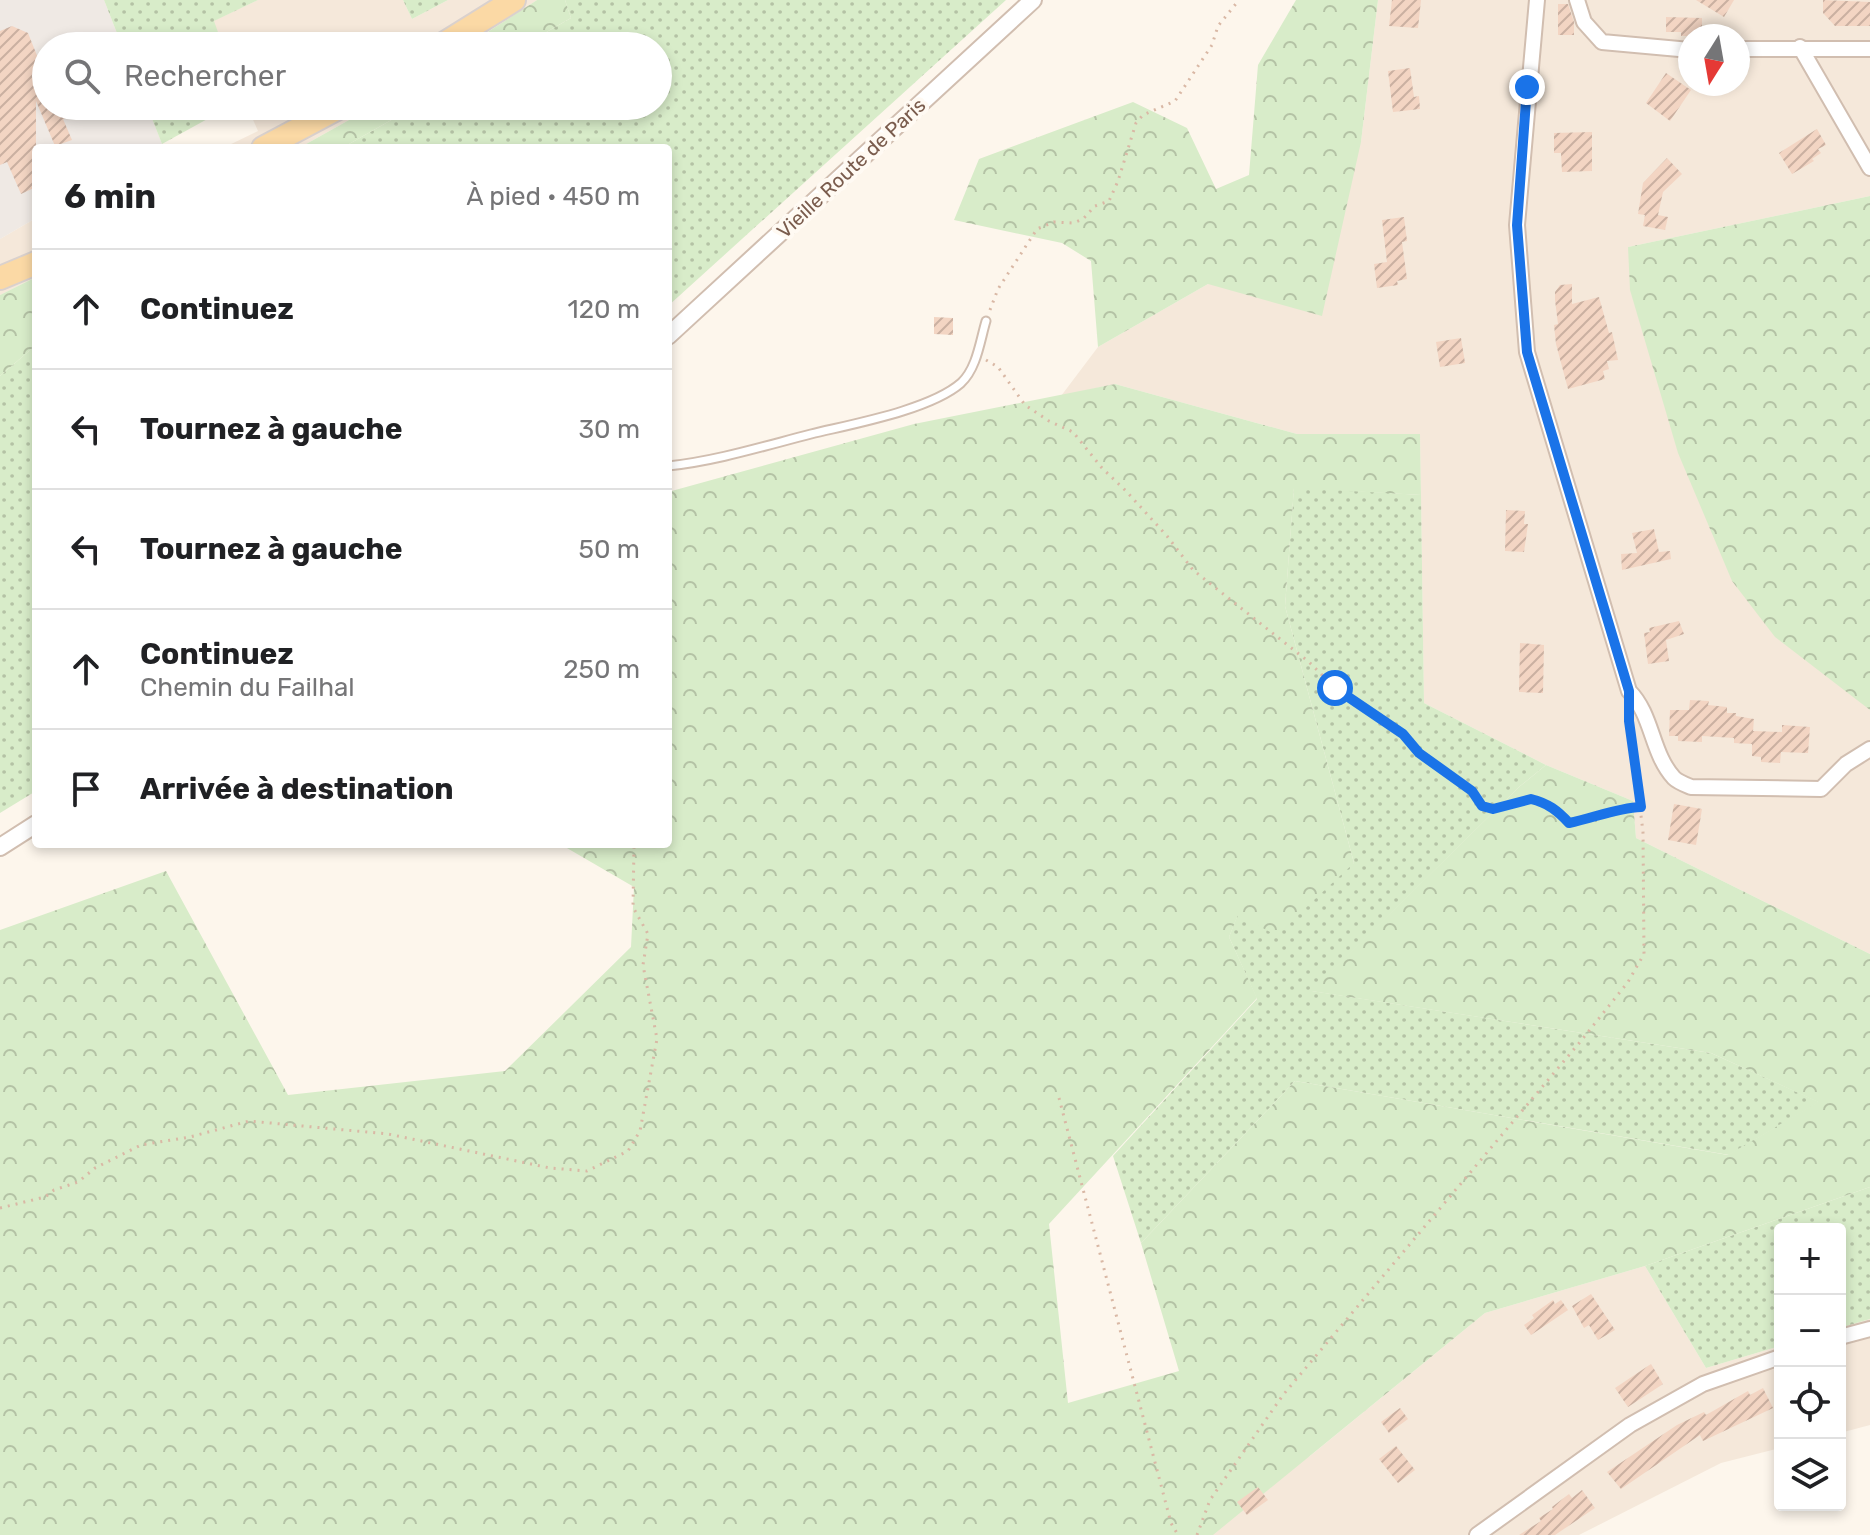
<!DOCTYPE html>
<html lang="fr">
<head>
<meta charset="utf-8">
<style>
	body { margin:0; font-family:Rubik,sans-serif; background:#f6f6f6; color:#202124 }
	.controls { position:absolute; right:24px; bottom:24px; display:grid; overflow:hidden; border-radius:8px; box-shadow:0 4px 12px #0003 }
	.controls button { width:72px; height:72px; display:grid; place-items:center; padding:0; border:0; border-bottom:2px solid #e0e0e0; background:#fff; color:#202124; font:40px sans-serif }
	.compass { position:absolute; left:1678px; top:24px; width:72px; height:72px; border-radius:50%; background:#fff; box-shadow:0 4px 12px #0003; rotate:191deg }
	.stop { position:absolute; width:24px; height:24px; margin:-18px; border:6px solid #1a73e8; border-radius:50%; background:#fff }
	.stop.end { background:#1a73e8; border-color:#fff; box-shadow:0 2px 8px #0008 }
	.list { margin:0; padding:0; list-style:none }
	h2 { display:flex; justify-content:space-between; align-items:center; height:104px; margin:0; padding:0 32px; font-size:34px }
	h2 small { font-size:26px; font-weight:400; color:#757577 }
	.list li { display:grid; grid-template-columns:52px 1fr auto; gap:24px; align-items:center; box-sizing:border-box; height:120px; padding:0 32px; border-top:2px solid #e0e0e0 }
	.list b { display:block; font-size:30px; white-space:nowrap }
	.list p { margin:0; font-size:26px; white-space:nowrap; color:#757577 }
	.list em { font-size:26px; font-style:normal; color:#757577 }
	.icon { flex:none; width:44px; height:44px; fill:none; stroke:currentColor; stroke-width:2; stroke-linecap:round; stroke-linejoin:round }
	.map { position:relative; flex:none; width:1870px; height:1535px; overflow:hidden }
	.search { position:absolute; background:#fff; box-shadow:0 4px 12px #0003; left:32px; top:32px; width:640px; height:88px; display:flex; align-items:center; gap:20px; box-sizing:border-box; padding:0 28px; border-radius:44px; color:#757577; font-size:30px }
	.panel { position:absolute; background:#fff; box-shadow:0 4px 12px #0003; left:32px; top:144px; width:640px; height:704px; border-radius:8px }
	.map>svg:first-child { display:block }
	.residential { fill:#f5e8da; fill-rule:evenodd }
	.industrial { fill:#efe9e4 }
	.grass { fill:url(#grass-dots) }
	.forest { fill:url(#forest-crowns) }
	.building { fill:url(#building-hatch) }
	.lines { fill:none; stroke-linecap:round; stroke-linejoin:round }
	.service-casing { stroke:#d1beb0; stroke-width:11 }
	.minor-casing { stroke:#d1beb0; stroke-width:18 }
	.tertiary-casing { stroke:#d1beb0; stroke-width:20 }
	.primary-casing { stroke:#dad1cd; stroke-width:26 }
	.path { stroke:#d9b8a5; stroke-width:3; stroke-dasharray:2 6; stroke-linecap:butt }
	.service { stroke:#fff; stroke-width:7 }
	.minor { stroke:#fff; stroke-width:14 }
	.tertiary { stroke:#fff; stroke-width:16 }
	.primary { stroke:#fbd9a5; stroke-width:22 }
	.route { stroke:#1a73e8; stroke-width:10 }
	.labels { text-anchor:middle; stroke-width:8; stroke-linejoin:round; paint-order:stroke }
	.street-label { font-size:20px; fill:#7a5c4d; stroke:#fffaf3 }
</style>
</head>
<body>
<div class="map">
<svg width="1870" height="1535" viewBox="0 0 1870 1535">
	<defs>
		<pattern id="grass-dots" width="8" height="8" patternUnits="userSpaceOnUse" patternTransform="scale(2)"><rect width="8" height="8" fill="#d8ecc9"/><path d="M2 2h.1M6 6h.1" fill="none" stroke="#b4c2a5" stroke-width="1.8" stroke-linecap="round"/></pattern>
		<pattern id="forest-crowns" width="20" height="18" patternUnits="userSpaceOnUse" patternTransform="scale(2)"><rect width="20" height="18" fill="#d8ecc9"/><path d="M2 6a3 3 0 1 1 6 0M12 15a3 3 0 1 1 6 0" fill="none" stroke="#b4c2a5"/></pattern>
		<pattern id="building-hatch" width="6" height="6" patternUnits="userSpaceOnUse" patternTransform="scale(2)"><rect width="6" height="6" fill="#f3d5c3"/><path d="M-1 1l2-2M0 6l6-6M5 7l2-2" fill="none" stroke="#cab0a1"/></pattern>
	</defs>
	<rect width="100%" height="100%" fill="#fdf6ec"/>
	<g class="residential">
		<polygon points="258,0 403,0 412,19 448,0 537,0 466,46 223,46 213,21"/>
		<path d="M1378 0H1870V196L1628 247 1870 633V954L1636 838 1633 801 1546 765 1424 703 1420 434H1297L1115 384 1061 396 1098 347 1208 284 1361 142ZM1690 36H1738V84H1690Z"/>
		<polygon points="247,106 374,106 299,148 223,148 258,131"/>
		<polygon points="36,218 36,277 0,295 0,239"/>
		<polygon points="1645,1266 1706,1368 1780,1346 1780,1448 1721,1463 1579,1535 1085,1535 1310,1456 1485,1313"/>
		<polygon points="1870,1319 1870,1425 1840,1433 1840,1328"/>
	</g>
	<polygon class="industrial" points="0,0 104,0 122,46 46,46 46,106 147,106 162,144 154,148 36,148 36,218 0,239"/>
	<g class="grass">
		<polygon points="104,0 258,0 214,21 223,46 122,46"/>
		<polygon points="403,0 448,0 412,19"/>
		<polygon points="565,0 1006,0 668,306 668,148 342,148 416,106 658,106 658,46 522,46 571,18"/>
		<polygon points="147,106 231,106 162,144"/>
		<polygon points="36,345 36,791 0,813 0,376"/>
		<polygon points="1294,487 1421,495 1424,703 1546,765 1519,787 1312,991 1711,1053 1819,1102 1729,1155 1295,1081 1141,1243 1113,1156 1257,999 1229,937 1238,914 1354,863 1285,606"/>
		<polygon points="1870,1187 1870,1319 1840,1328 1840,1229 1780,1229 1780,1346 1706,1368 1645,1266"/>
	</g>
	<g class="forest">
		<polygon points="537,0 565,0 571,18 522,46 466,46"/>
		<polygon points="1296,0 1378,0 1361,142 1322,316 1208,284 1098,347 1091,261 1062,243 954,220 979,159 1133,102 1187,128 1216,189 1249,175 1258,65"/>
		<polygon points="374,106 416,106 342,148 299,148"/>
		<polygon points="1870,196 1870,710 1775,637 1732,581 1678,453 1630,290 1628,247"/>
		<polygon points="36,277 36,345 0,376 0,295"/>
		<polygon points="1115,384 1297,434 1420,434 1421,495 1294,488 1285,606 1354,863 1276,935 1238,915 1229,937 1257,998 1049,1224 1068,1403 1179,1371 1141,1243 1295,1081 1728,1155 1818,1102 1711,1053 1311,991 1519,787 1546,765 1633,801 1636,838 1870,954 1870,1187 1645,1266 1485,1313 1213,1535 0,1535 0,930 166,871 288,1095 505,1071 631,947 634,887 560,844 668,844 668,492 914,424"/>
	</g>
	<g class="building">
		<polygon points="1392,0 1421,0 1418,28 1389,26"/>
		<polygon points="1696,0 1734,0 1724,17"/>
		<polygon points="1823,0 1870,2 1870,26 1835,26 1823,13"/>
		<polygon points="1558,4 1568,4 1574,22 1574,35 1558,35"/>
		<polygon points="1666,17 1702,18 1702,36 1681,36 1681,32 1666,32"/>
		<polygon points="12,26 28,33 46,78 46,106 64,106 69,117 63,119 72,140 55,146 36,101 36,187 21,194 7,162 0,165 0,31"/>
		<polygon points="1410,68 1414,97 1419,96 1420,109 1393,112 1388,71"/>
		<polygon points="1666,73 1691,90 1670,121 1646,103"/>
		<polygon points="1817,129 1826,145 1818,149 1821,153 1812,159 1814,161 1792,174 1779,153"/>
		<polygon points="1592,132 1592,171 1562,172 1561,153 1554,153 1554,133"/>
		<polygon points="1667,158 1682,174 1663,192 1658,215 1668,217 1665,230 1643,226 1645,215 1638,214 1643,183"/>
		<polygon points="1404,217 1407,241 1402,242 1407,279 1397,281 1398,285 1377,288 1374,264 1387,262 1382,220"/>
		<polygon points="1572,284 1572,304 1599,297 1609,333 1612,332 1618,360 1607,361 1609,369 1603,371 1605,379 1568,389 1556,344 1554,325 1558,324 1555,300 1555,292 1560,285"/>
		<polygon points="934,317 953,318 953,335 934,334"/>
		<polygon points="1461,338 1465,363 1440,367 1436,342"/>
		<polygon points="1506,510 1525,511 1524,524 1528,524 1524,552 1505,551"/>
		<polygon points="1654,529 1659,552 1670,551 1671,559 1622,570 1621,554 1637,553 1632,533"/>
		<polygon points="1679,621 1684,634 1666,640 1669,661 1648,664 1644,633 1650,632 1649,628"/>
		<polygon points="1520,643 1544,645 1543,693 1519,692"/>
		<polygon points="1690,700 1709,701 1708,705 1727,707 1727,713 1736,713 1736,716 1754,719 1753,731 1782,732 1782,725 1810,727 1808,753 1781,752 1780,763 1761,762 1761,757 1752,756 1752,744 1734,743 1734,738 1702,736 1702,742 1678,741 1678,736 1669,736 1670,710 1689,710"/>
		<polygon points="1674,804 1702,809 1696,845 1668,840"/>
		<polygon points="1591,1294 1615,1330 1598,1340 1589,1325 1584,1328 1572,1306"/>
		<polygon points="1553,1300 1555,1304 1561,1300 1568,1310 1531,1335 1524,1325 1534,1318 1532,1315"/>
		<polygon points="1651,1364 1663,1384 1628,1407 1615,1388"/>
		<polygon points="1763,1388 1773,1408 1703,1441 1700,1435 1621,1489 1607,1472 1677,1425 1704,1412 1706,1415 1748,1391 1750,1395"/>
		<polygon points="1400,1408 1408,1419 1389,1433 1381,1422"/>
		<polygon points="1396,1446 1415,1470 1398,1483 1379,1459"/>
		<polygon points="1258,1487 1268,1500 1247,1515 1237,1502"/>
		<polygon points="1582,1490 1595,1508 1555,1535 1519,1535 1541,1521 1539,1518 1553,1509 1552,1507 1569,1494 1572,1498"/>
	</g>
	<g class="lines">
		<g class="service-casing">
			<path id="service" d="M668 466C716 461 764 446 811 434 852 424 930 410 961 383 977 368 980 341 986 321"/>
		</g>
		<g class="minor-casing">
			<g id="minor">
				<path d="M1537 0 1517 225 1527 352 1629 691C1653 715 1651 753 1674 778 1678 782 1686 785 1691 787L1821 789 1846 764 1870 749"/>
				<polyline points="1577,0 1584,22 1602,42 1690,50"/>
				<polyline points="1800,47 1870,168"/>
				<polyline points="1738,49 1870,49"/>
				<polyline points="1840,1337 1870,1329"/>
				<polyline points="1477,1535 1630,1425 1703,1384 1780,1357"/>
			</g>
		</g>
		<g class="tertiary-casing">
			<g id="tertiary">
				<polyline points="668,336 1033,0"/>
				<polyline points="0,847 36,824"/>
			</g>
		</g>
		<g class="primary-casing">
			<g id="primary">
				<polyline points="440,46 514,0"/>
				<polyline points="263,148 342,106"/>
				<polyline points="0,278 36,263"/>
			</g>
		</g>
		<g class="path">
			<polyline points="990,310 998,289 1037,229 1054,222 1073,223 1083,219 1095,206 1109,201 1118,181 1136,123 1143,115 1175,101 1212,45 1218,26 1239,0"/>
			<path d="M986 360 998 367 1025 405 1049 421 1073 432 1102 468 1126 491 1167 536 1193 570 1309 662 1335 688 1403 734 1419 753 1472 791 1482 806 1493 809 1531 799C1548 803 1558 811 1569 823 1593 818 1615 808 1640 807"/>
			<polyline points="1059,1098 1171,1523 1178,1535"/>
			<polyline points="0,1208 45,1197 54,1190 78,1182 95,1168 141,1145 190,1137 249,1121 388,1134 550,1168 587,1171 628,1151 640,1131 657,1039 643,965 648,934 633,907 634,844"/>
			<polyline points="1197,1535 1210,1500 1283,1395 1580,1042 1628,982 1644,954 1643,832 1629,718"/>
		</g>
		<use href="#service" class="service"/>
		<use href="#minor" class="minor"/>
		<use href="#tertiary" class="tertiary"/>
		<use href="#primary" class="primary"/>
	</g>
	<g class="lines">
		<path class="route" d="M1335 688 1403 734 1419 753 1472 791 1482 806 1493 809 1531 799C1548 803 1558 811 1569 823 1594 818 1616 808 1641 807L1629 721V691L1527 352 1517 225 1527 87"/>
	</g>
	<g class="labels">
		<g class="street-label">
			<text transform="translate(851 168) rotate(-43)" y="7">Vieille Route de Paris</text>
		</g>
	</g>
</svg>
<div class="controls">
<button>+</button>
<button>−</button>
<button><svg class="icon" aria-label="locate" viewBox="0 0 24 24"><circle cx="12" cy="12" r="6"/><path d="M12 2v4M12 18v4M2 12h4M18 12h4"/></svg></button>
<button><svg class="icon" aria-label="layers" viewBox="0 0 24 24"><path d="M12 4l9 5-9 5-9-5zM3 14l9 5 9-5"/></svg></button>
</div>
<svg class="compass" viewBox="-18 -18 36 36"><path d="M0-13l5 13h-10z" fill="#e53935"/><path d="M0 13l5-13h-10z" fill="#757577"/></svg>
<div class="stop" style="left:1335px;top:688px"></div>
<div class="stop end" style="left:1527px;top:87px"></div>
<div class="search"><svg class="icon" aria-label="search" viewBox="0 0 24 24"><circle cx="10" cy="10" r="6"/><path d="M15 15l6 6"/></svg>Rechercher</div>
<section class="panel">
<h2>6 min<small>À pied · 450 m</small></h2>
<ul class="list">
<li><svg class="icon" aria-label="ahead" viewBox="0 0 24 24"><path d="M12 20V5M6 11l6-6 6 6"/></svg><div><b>Continuez</b></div><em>120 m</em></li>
<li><svg class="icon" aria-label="left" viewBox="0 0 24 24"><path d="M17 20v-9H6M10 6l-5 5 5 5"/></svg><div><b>Tournez à gauche</b></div><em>30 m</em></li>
<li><svg class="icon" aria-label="left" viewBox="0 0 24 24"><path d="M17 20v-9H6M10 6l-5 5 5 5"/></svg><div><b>Tournez à gauche</b></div><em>50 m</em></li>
<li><svg class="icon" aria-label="ahead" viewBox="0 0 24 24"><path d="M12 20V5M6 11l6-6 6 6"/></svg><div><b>Continuez</b><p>Chemin du Failhal</p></div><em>250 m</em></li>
<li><svg class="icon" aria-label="arrive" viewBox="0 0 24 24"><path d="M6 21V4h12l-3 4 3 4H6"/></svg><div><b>Arrivée à destination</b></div></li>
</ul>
</section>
</div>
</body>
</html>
